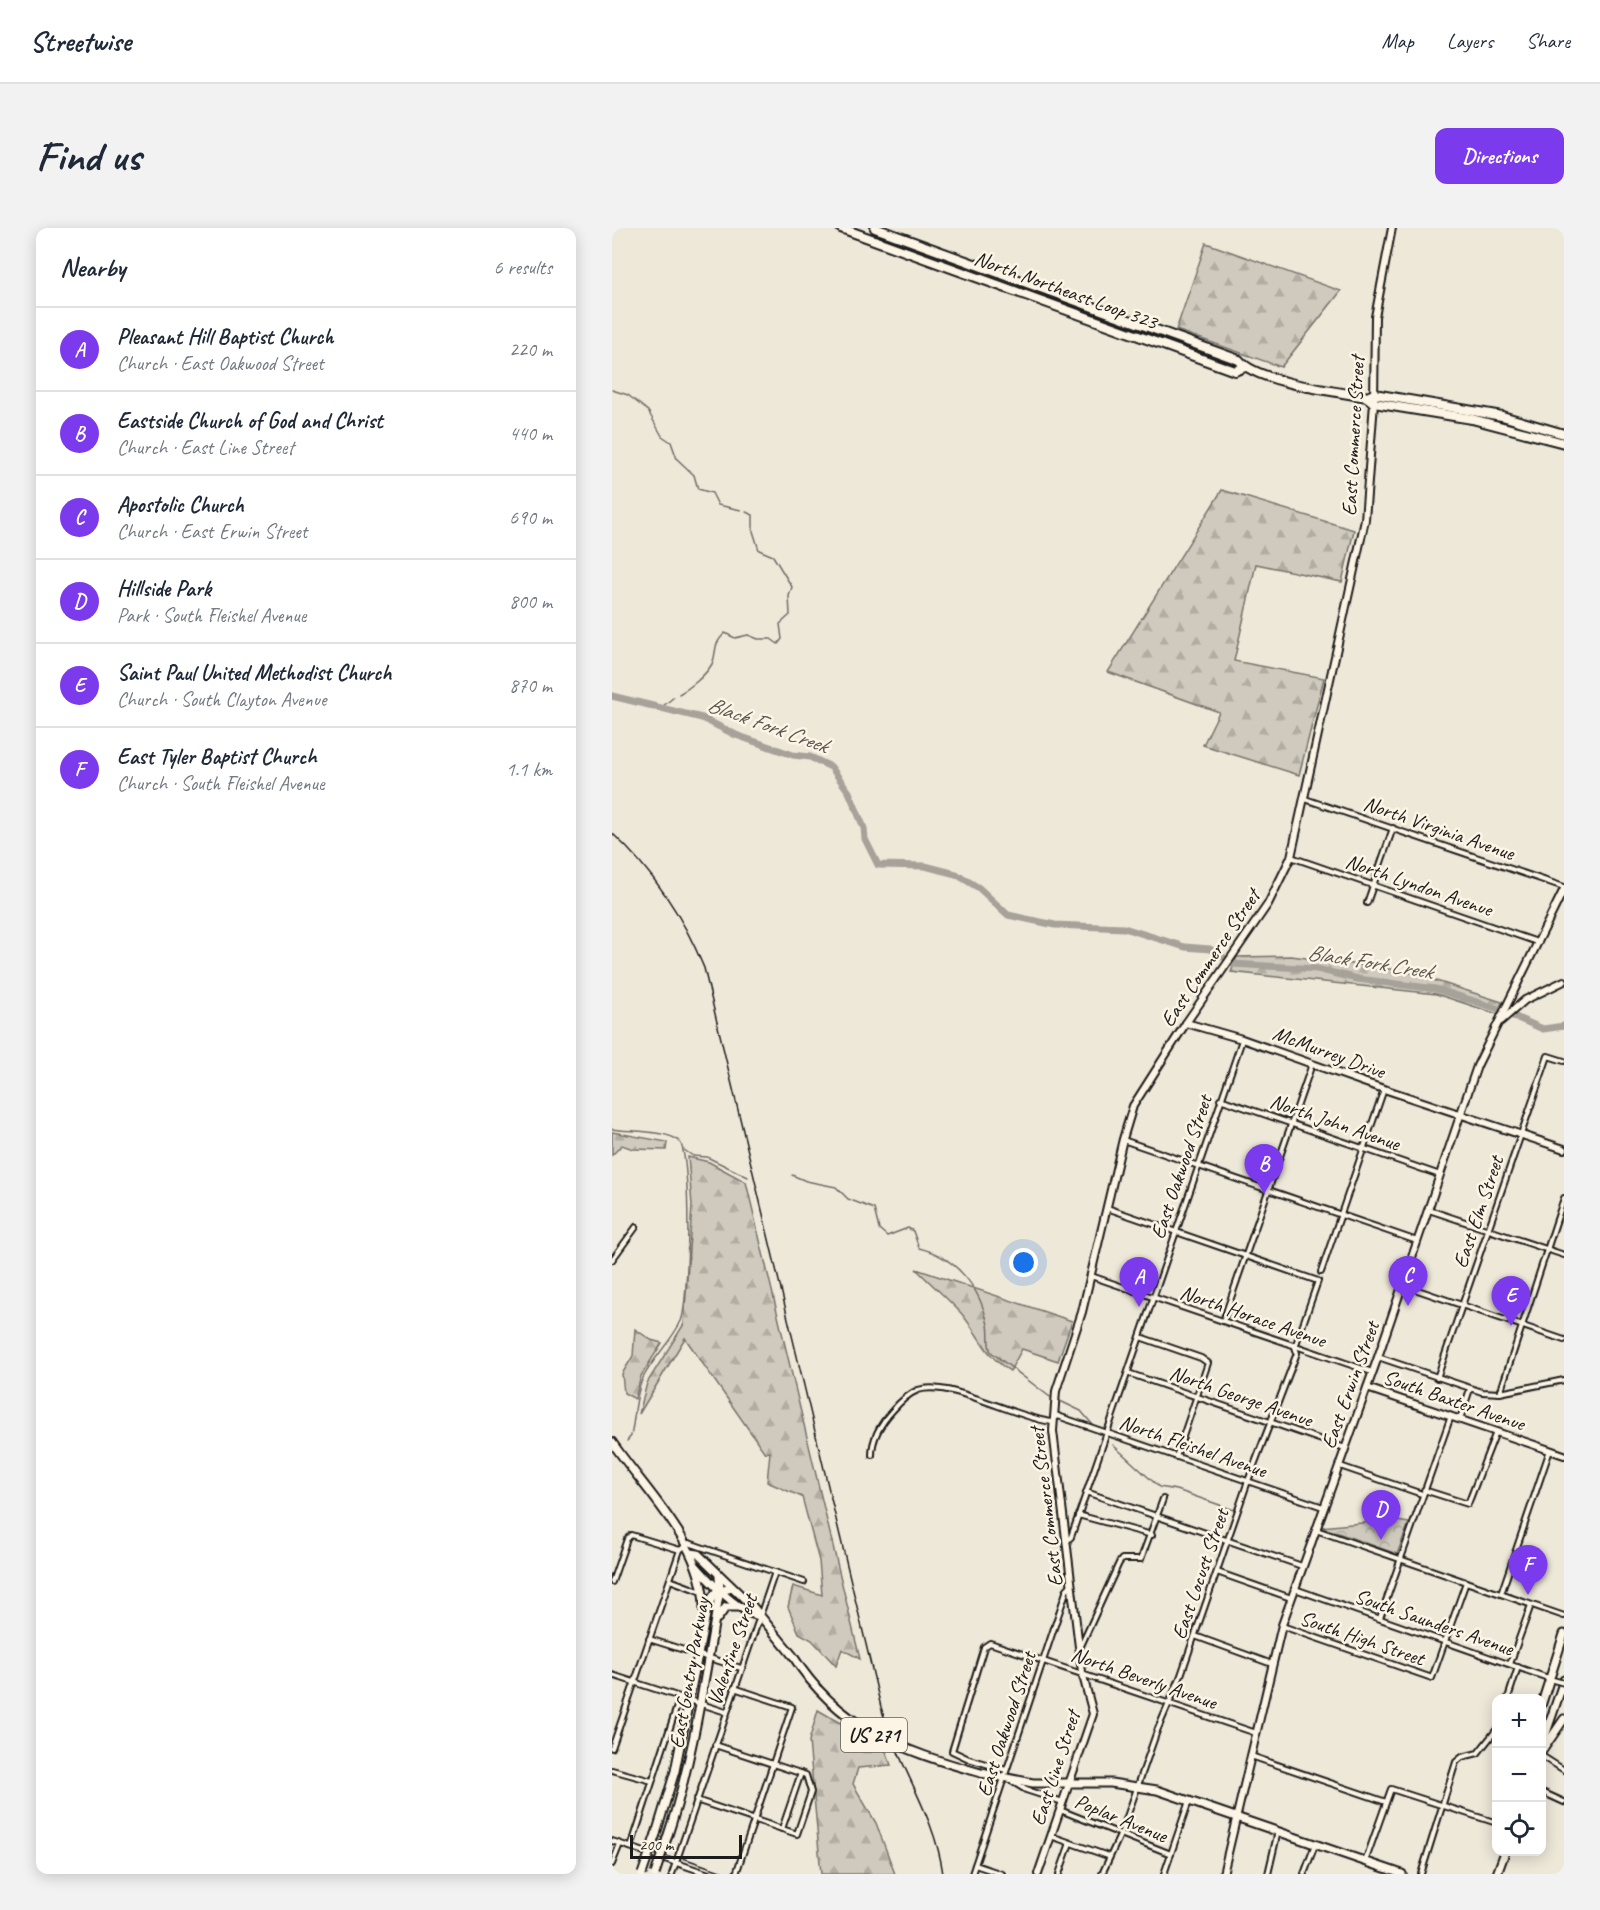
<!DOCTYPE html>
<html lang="en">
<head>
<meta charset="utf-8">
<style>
	body { margin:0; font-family:Caveat,sans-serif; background:#f2f2f3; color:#1f2937 }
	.controls { position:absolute; right:18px; bottom:18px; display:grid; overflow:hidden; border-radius:12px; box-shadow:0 3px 15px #0003 }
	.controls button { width:54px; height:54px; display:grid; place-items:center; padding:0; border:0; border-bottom:2px solid #e0e1e3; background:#fff; color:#1f2937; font:30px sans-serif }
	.scale { position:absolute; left:18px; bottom:15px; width:112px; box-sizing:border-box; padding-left:6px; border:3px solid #1c1c1c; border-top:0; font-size:16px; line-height:21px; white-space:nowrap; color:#1c1c1c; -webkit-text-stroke:4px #fcf5e5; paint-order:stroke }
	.you { position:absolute; left:412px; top:1035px; width:21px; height:21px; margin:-15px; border:4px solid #fff; border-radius:50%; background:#1a73e8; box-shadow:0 0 0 9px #1a73e833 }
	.badge { display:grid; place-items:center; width:39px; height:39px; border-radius:50%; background:#7c3aed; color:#fff; font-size:20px; font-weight:700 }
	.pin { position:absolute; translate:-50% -50px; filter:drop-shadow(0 2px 3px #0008) }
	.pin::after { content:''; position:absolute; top:32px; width:21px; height:18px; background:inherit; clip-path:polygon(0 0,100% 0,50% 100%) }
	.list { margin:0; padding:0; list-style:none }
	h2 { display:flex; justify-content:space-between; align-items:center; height:78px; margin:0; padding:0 24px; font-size:26px }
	h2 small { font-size:20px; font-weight:400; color:#747a83 }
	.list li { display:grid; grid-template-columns:39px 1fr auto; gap:18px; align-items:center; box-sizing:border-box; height:84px; padding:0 24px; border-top:2px solid #e0e1e3 }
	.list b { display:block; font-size:22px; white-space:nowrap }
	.list p { margin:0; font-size:20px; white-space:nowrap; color:#747a83 }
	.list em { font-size:20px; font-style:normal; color:#747a83 }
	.icon { flex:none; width:33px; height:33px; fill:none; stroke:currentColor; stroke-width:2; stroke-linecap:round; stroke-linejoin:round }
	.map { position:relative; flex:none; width:952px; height:1646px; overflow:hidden; border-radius:12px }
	header { display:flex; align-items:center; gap:36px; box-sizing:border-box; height:84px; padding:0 30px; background:#fff; border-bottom:2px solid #e0e1e3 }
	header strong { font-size:28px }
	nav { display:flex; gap:33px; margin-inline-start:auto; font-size:21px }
	.intro { display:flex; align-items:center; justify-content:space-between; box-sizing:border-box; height:144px; padding:0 36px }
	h1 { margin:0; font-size:42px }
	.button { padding:15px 27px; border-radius:12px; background:#7c3aed; color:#fff; font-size:21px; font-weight:700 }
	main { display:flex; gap:36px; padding:0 36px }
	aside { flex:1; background:#fff; border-radius:12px; box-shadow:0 3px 15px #0003 }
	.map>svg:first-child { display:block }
	.forest { fill:url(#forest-firs); stroke:#76736c; stroke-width:1.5 }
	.park { fill:url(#park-crowns); stroke:#76736c; stroke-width:1.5 }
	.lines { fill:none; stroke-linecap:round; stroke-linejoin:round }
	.stream { stroke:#6f6c67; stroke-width:1.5 }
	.river { stroke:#a7a299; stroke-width:7 }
	.street-casing { stroke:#1c1c1c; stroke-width:8 }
	.secondary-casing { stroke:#1c1c1c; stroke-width:10 }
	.primary-casing { stroke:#1c1c1c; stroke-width:11 }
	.highway-casing { stroke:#1c1c1c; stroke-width:12 }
	.street { stroke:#fcf5e5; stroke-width:4 }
	.secondary { stroke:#fcf5e5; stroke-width:6 }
	.primary { stroke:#fcf5e5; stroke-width:7 }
	.highway { stroke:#fcf5e5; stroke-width:8 }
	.rail { stroke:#1c1c1c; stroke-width:1.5 }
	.street-bridge-casing { stroke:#1c1c1c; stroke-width:8; stroke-linecap:butt }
	.primary-bridge-casing { stroke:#1c1c1c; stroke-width:11; stroke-linecap:butt }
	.street-bridge { stroke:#fcf5e5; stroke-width:4 }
	.primary-bridge { stroke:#fcf5e5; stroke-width:7 }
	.labels { text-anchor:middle; stroke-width:5; stroke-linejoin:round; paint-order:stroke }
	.shield { fill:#fcf5e5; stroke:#5f5d58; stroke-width:1.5 }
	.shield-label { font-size:20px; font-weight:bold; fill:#1c1c1c }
	.street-label { font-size:21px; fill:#1c1c1c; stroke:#fcf5e5 }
	.water-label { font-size:22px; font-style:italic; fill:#5b5854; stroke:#fcf5e5 }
</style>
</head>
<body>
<header>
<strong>Streetwise</strong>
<nav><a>Map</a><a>Layers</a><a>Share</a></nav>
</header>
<div class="intro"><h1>Find us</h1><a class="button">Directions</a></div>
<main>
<aside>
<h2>Nearby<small>6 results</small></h2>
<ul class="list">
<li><span class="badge">A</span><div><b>Pleasant Hill Baptist Church</b><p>Church · East Oakwood Street</p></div><em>220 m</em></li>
<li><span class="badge">B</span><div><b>Eastside Church of God and Christ</b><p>Church · East Line Street</p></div><em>440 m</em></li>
<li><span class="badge">C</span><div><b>Apostolic Church</b><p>Church · East Erwin Street</p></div><em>690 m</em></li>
<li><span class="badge">D</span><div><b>Hillside Park</b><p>Park · South Fleishel Avenue</p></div><em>800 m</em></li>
<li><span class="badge">E</span><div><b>Saint Paul United Methodist Church</b><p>Church · South Clayton Avenue</p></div><em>870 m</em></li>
<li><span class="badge">F</span><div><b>East Tyler Baptist Church</b><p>Church · South Fleishel Avenue</p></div><em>1.1 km</em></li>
</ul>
</aside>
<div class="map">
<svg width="952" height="1646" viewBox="0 0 952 1646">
	<defs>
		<pattern id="forest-firs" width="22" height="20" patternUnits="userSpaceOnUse" patternTransform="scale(1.5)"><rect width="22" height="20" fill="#cfcabd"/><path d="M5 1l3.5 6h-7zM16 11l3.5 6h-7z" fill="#b1ada2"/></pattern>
		<pattern id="park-crowns" width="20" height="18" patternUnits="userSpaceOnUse" patternTransform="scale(1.5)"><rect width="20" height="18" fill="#cfcabd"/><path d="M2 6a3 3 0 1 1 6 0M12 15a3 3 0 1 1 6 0" fill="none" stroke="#b1ada2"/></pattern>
	</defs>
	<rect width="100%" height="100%" fill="#eee8d9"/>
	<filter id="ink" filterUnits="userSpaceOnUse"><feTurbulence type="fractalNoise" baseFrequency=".0167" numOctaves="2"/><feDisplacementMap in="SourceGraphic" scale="12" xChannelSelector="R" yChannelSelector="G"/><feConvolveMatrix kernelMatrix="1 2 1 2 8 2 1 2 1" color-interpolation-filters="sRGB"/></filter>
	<g filter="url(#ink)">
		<g class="forest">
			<polygon points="594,15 729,63 669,139 564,102"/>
			<polygon points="610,262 742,302 730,354 644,336 622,433 712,450 687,547 591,517 607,484 496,444"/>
			<polygon points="679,728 793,743 890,774 885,786 824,766 619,744 625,729"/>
			<polygon points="0,904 55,914 54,922 21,921 10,917 0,927"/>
			<polygon points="76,929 97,934 134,954 248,1431 230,1421 224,1438 200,1412 187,1405 176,1379 181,1358 210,1367 207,1333 190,1269 155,1254 158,1224 153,1225 73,1110 27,1186 35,1155 72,1096 80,977"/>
			<path d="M304 1041 460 1093 446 1133 410 1121 398 1143C374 1129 366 1105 349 1085 335 1070 319 1056 304 1041Z"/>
			<polygon points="23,1101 39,1112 50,1115 29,1148 23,1171 12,1165 10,1146 21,1128"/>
			<polygon points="206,1482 273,1521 279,1537 246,1540 241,1556 264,1595 283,1646 209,1646 197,1513"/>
		</g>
		<polygon class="park" points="780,1292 797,1295 785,1326 709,1299"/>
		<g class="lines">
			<g class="stream">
				<polyline points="0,162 16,167 36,183 50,208 59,214 65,231 82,247 86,261 100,265 106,277 129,282"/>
				<path d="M67 466C78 460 93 448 100 436 106 423 99 419 113 405L123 410 136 407 146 411H159L166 416 170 411 168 396 178 387 177 368 180 359 161 328 147 322 141 303V287L134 284"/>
				<polyline points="50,479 62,469"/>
				<path d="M0 901C16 904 55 902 67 913 80 925 77 1075 69 1093 59 1114 41 1130 31 1150 23 1166 23 1191 19 1208L15 1213"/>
				<polyline points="72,922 81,928 95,929 136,949"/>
				<path d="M180 947 194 953 224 959 236 971 262 981 267 1001 275 1008 296 1000 301 1003 307 1020C344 1029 368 1059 376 1097 378 1106 375 1116 379 1124L438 1169"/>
				<polyline points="446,1172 469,1183 480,1196"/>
				<polyline points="501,1217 547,1259 565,1262 622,1282"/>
			</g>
			<g class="river">
				<polyline points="0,468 90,490 124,507 181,527 198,529 219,539 237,564 252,600 253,611 266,637 313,638 344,646 367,660 396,687 443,697 512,700 573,719 598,721 613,730"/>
				<polyline points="621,736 705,741 746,751 824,761 887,781"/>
				<polyline points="901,788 931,801 952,798"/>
			</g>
			<g class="street-casing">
				<g id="street">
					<polyline points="693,571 952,659"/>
					<polyline points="679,629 925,714"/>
					<polyline points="755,675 781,600"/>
					<polyline points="608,871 828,947"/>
					<polyline points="511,912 805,1013"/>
					<polyline points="817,982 952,1027"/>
					<polyline points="0,1032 24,999"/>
					<polyline points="709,1044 772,861"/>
					<polyline points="479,1048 760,1144"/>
					<polyline points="791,1057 952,1112"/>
					<polyline points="611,1093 700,836"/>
					<polyline points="528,1109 589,1130 596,1135 564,1229"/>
					<polyline points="766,1129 870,1164 888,1165 952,1152"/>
					<polyline points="516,1145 733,1220"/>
					<polyline points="825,1150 936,828 952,833"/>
					<polyline points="888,1165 952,970"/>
					<polyline points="443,1187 711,1279"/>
					<polyline points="848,1191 858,1161"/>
					<path d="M260 1227C260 1209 269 1195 281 1182 288 1174 296 1166 306 1162 340 1152 403 1190 440 1194"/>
					<polyline points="728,1238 810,1266"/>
					<polyline points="812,1262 856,1276 884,1204"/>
					<polyline points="474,1264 690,1338"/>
					<polyline points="466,1287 540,1307"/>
					<polyline points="704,1302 952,1388"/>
					<polyline points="454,1314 459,1309 630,812"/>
					<polyline points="605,1344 679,1370"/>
					<polyline points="58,1352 90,1364"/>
					<polyline points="0,1354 15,1311 19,1307 68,1322"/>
					<polyline points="683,1361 939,1451"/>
					<polyline points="889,1366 938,1222"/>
					<polyline points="768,1390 839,1188"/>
					<polyline points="670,1398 820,1450 854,1354"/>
					<polyline points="583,1408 660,1436"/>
					<polyline points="37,1411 129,1440"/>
					<polyline points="468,1420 507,1335 510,1331 529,1331 551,1271"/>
					<polyline points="898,1436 919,1377"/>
					<polyline points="0,1447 114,1484"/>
					<polyline points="122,1460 180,1479 124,1646"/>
					<polyline points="896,1470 906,1439"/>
					<polyline points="0,1520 68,1322 77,1315 192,1354"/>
					<polyline points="639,1528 774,1574"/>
					<polyline points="930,1528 952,1542"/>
					<polyline points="0,1542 40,1553"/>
					<polyline points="394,1542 357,1531 340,1523 372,1419 378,1415 644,1505"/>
					<polyline points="401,1554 414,1562 451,1574"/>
					<polyline points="930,1564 952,1574"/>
					<polyline points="84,1572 185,1606 199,1564 194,1547 103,1517"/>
					<polyline points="448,1582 559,1626"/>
					<polyline points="170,1601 189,1545"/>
					<polyline points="439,1608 496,1628"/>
					<polyline points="0,1613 97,1646"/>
					<polyline points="19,1619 68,1469"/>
					<polyline points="753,1634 779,1561 885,1595"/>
					<polyline points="0,1636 8,1616"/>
					<polyline points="363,1637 390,1646"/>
					<polyline points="60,1646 163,1344"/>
					<polyline points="360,1646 455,1361 459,1357"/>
					<polyline points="447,1646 458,1615"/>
					<polyline points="490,1646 510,1603 545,1503 568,1450 636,1253 685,1125 683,1119 706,1053 495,980"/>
					<polyline points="552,1646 577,1573"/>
					<polyline points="656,1646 666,1603"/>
					<polyline points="692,1646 703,1617"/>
					<polyline points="809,1646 844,1534 850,1529 866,1525 885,1501"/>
				</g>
			</g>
			<g class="secondary-casing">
				<g id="secondary">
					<polyline points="889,793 913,772 952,753"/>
					<polyline points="574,795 630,811 754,855 952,921"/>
					<polyline points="755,1160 952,1227"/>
					<polyline points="426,1646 481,1486 470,1444 441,1203 444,1163 470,1084 511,911 521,878 574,795 656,676 679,629 753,292 762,175 763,89 780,0"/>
					<polyline points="611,1646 670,1397 766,1129 865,838 952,661"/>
				</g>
			</g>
			<g class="primary-casing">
				<g id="primary">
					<path d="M0 1214C34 1264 93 1318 92 1382"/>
					<polyline points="79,1325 86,1326 141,1379 181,1428"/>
					<path d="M85 1339C100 1356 125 1383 147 1388"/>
					<polyline points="106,1390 114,1379 128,1379"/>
					<polyline points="930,1475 952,1406"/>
					<polyline points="930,1517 952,1452"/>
					<polyline points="930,1523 952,1491"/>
					<polyline points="369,1545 421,1555 499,1555 545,1562 790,1646"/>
					<polyline points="44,1606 63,1543 96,1376 104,1364 120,1360"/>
					<path d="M55 1610C82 1529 93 1446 108 1362L107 1349"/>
					<polyline points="885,1646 893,1624"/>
				</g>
			</g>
			<g class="highway-casing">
				<g id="highway">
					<polyline points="229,0 623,143 633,139"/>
					<path d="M263 0 627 132C644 154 726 164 755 169L762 175 860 191 952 215"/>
					<polyline points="755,169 762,166 890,188 952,206"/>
				</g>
			</g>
			<use href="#street" class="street"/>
			<use href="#secondary" class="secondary"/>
			<use href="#primary" class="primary"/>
			<use href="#highway" class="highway"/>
			<g class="rail">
				<path d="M0 605C41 643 71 688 92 740L269 1479C285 1536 323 1586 331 1646"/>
				<polyline points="71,1630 117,1646"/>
			</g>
			<g class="street-bridge-casing">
				<polyline id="street-bridge" points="941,1452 952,1455"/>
			</g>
			<g class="primary-bridge-casing">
				<g id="primary-bridge">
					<path d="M181 1428C226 1500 290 1523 369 1545"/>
					<polyline points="30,1646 44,1606"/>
					<polyline points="43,1646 55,1610"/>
				</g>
			</g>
			<use href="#street-bridge" class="street-bridge"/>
			<use href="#primary-bridge" class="primary-bridge"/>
		</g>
	</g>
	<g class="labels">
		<rect class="shield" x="229" y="1490" width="66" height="34" rx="4.5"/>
		<g class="shield-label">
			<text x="262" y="1514">US 271</text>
		</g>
		<g class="street-label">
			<text transform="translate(454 62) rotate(20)" y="7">North Northeast Loop 323</text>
			<text transform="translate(741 208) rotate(-87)" y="7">East Commerce Street</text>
			<text transform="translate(827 600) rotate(19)" y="7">North Virginia Avenue</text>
			<text transform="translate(807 657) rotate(19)" y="7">North Lyndon Avenue</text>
			<text transform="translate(598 730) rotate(-56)" y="7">East Commerce Street</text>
			<text transform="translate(717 824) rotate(20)" y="7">McMurrey Drive</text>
			<text transform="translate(723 894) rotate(19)" y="7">North John Avenue</text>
			<text transform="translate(569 939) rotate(-71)" y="7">East Oakwood Street</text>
			<text transform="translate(866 984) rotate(-71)" y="7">East Elm Street</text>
			<text transform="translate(641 1088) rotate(19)" y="7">North Horace Avenue</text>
			<text transform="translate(738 1157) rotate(-70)" y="7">East Erwin Street</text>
			<text transform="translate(629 1168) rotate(19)" y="7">North George Avenue</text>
			<text transform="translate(842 1172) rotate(19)" y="7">South Baxter Avenue</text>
			<text transform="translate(581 1218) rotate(19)" y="7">North Fleishel Avenue</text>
			<text transform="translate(434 1279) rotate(-97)" y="7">East Commerce Street</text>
			<text transform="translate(588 1346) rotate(-71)" y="7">East Locust Street</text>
			<text transform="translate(822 1394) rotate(19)" y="7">South Saunders Avenue</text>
			<text transform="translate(750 1410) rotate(19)" y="7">South High Street</text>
			<text transform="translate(120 1422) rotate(-71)" y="7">Valentine Street</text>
			<text transform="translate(77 1445) rotate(-80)" y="7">East Gentry Parkway</text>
			<text transform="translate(532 1450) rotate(19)" y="7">North Beverly Avenue</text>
			<text transform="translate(394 1496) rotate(-72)" y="7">East Oakwood Street</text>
			<text transform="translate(443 1540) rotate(-72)" y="7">East Line Street</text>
			<text transform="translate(509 1590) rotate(22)" y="7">Poplar Avenue</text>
		</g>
		<g class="water-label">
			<text transform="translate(156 496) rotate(20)" y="8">Black Fork Creek</text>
			<text transform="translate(758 733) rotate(9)" y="8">Black Fork Creek</text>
		</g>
	</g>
</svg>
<div class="controls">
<button>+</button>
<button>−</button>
<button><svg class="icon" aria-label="locate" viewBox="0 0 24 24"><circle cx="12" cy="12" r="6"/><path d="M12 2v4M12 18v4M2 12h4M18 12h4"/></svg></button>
</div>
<div class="scale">200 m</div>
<div class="you"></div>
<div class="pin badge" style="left:527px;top:1079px">A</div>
<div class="pin badge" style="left:652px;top:966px">B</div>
<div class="pin badge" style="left:796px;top:1078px">C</div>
<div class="pin badge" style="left:769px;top:1312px">D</div>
<div class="pin badge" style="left:899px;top:1098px">E</div>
<div class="pin badge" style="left:916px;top:1367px">F</div>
</div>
</main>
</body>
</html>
